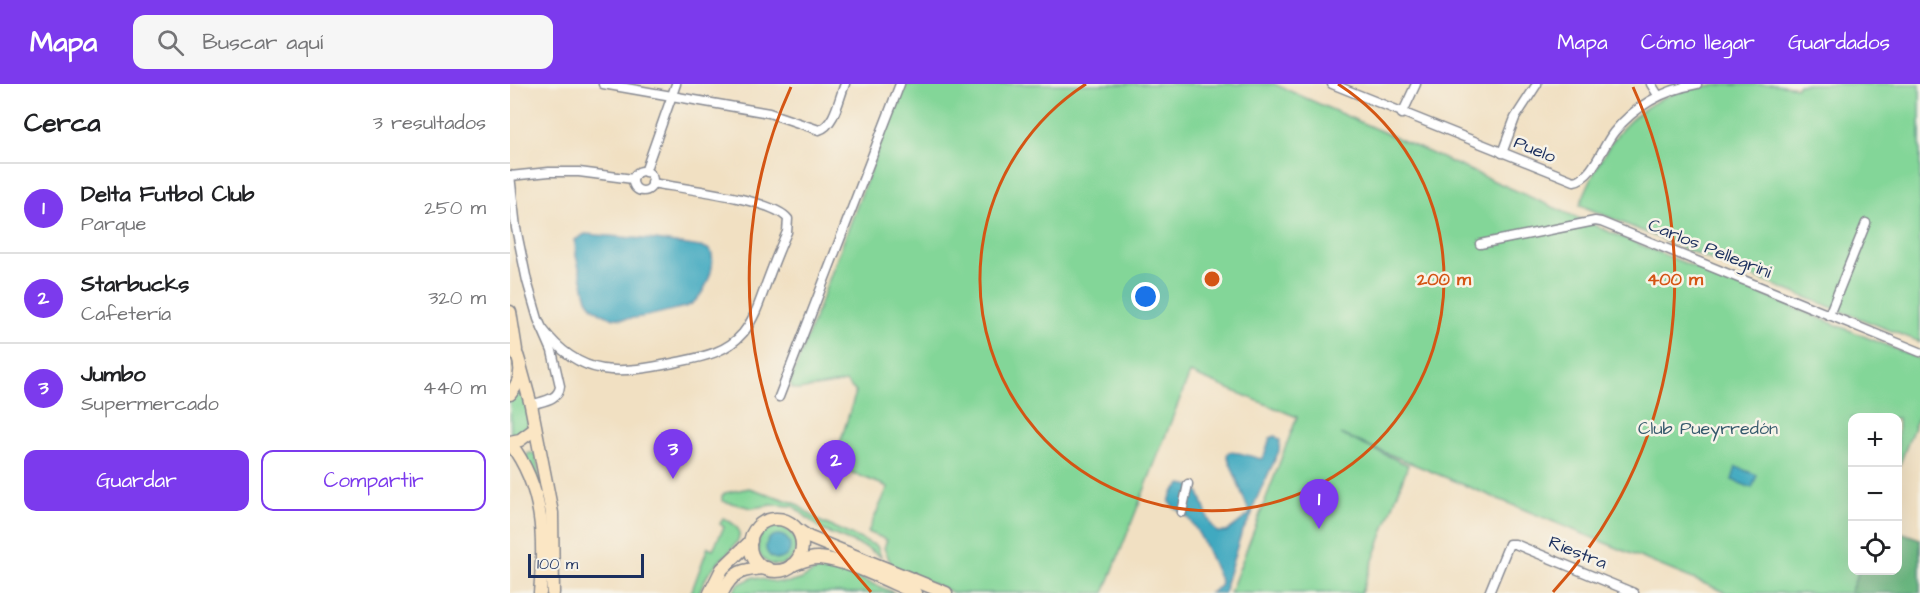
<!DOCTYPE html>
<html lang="es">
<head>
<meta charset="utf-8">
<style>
	body { margin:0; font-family:"Architects Daughter",sans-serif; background:#f6f6f6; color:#202124 }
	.controls { position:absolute; right:18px; bottom:18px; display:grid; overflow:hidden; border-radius:12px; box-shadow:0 6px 24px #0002 }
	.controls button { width:54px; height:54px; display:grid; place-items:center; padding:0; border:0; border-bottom:2px solid #e0e0e0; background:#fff; color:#202124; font:30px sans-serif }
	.scale { position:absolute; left:18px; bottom:15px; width:116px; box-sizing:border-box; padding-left:6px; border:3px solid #1b2f5e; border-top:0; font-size:16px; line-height:21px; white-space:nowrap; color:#1b2f5e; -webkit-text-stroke:4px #f7f3e8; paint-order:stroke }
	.you { position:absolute; left:636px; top:213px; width:21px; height:21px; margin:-15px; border:4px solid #fff; border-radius:50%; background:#1a73e8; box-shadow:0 0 0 9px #1a73e833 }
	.badge { display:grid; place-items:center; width:39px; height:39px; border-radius:50%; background:#7c3aed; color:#fff; font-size:20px; font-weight:700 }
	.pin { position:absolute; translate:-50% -50px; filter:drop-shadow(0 2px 3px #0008) }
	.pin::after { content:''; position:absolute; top:32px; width:21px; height:18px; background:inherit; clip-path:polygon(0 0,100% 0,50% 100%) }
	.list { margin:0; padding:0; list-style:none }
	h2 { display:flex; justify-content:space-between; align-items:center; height:78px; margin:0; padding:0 24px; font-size:26px }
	h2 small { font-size:20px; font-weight:400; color:#757577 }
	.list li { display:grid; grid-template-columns:39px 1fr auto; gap:18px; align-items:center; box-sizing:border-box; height:90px; padding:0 24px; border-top:2px solid #e0e0e0 }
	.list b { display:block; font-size:22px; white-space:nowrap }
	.list p { margin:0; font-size:20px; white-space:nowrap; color:#757577 }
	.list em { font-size:20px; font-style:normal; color:#757577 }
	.actions { display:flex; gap:12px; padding:18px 24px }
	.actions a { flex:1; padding:14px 0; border:2px solid #7c3aed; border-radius:12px; text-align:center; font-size:21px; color:#7c3aed }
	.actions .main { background:#7c3aed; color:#fff }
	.icon { flex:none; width:33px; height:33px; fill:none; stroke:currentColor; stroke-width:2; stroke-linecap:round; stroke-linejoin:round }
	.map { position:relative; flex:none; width:1410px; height:509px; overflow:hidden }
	header { display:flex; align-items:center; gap:36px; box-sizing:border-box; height:84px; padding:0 30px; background:#7c3aed; color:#fff }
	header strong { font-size:28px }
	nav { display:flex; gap:33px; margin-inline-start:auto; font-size:21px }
	.search { width:420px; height:54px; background:#f6f6f6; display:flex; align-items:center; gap:15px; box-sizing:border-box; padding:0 21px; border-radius:12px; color:#757577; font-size:22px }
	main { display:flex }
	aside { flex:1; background:#fff }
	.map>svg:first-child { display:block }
	.green { fill:#83d698; stroke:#4f827b; stroke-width:1.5 }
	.forest { fill:#6ab780; stroke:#42736f; stroke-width:1.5 }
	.water { fill:#40a9c0; stroke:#2e6c8f; stroke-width:1.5 }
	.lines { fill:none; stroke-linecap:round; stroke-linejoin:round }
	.street-casing { stroke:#868890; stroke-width:11 }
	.secondary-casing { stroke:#868890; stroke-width:15 }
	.street { stroke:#fff; stroke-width:8 }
	.secondary { stroke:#fbe6c4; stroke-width:12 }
	.ring { fill:none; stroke:#d45514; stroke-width:3 }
	.labels { text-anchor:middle; stroke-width:5; stroke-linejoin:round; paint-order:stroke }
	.street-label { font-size:18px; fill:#1b2f5e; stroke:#f7f3e8 }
	.park-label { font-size:18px; fill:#35596c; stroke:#f7f3e8 }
	.centre { fill:#d45514; stroke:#f7f3e8; stroke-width:3 }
	.ring-label { font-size:18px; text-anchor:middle; font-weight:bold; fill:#d45514; stroke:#f7f3e8; stroke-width:5; stroke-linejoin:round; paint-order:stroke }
</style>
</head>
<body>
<header>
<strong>Mapa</strong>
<div class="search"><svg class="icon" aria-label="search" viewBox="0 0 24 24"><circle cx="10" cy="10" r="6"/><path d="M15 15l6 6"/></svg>Buscar aquí</div>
<nav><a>Mapa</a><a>Cómo llegar</a><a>Guardados</a></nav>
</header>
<main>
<aside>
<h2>Cerca<small>3 resultados</small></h2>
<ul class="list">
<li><span class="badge">1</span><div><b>Delta Futbol Club</b><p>Parque</p></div><em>250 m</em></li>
<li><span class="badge">2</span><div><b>Starbucks</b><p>Cafetería</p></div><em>320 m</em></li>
<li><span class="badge">3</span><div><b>Jumbo</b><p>Supermercado</p></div><em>440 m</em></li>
</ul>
<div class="actions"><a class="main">Guardar</a><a>Compartir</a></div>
</aside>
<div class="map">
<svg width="1410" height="509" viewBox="0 0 1410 509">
	<rect width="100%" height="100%" fill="#f7f3e8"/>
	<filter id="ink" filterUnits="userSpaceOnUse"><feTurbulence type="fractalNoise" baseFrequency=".0167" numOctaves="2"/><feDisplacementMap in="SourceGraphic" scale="12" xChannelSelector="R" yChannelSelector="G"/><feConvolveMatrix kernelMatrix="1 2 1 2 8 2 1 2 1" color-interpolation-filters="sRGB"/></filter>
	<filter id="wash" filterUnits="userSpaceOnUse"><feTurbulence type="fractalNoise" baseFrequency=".008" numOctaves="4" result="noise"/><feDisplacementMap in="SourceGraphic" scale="24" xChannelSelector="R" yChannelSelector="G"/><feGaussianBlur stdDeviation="1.35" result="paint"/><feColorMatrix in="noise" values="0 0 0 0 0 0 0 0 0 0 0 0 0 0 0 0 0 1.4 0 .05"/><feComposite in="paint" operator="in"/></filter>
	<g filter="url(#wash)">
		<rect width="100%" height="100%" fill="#f1e0c2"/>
		<g class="green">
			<polygon points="393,0 764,0 1111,153 1410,275 1410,327 1388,385 1388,334 1342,334 1342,486 1349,487 1340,509 1217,509 830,350 898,381 851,509 720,509 787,333 680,289 594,509 444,509 388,485 381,480 374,464 377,456 358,448 378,403 323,381 346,308 336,298 288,306 282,304 280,299"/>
			<path d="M1265 0 1287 3 1289 0H1410V258L1218 183 1070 121C1093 63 1120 16 1187 3 1212 0 1240 1 1265 0Z"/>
			<path d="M8 305H12C15 318 22 335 16 348L1 352 0 314Z"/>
			<polygon points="19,369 23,369 26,371 31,402 30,403 28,404 15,377 16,372"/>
			<polygon points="239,404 285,419 309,437 367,462 371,473 357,464 312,446 283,422 262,421 242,424 212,417 212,412 215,409"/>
			<path d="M213 434C249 450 216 468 203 484 196 491 193 500 189 509H181L198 463 203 465 214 443 210 440Z"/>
			<circle cx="267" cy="462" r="19"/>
			<path d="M318 482 385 509H223L227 501 244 493C260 497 275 502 292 495 301 490 308 484 318 482Z"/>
		</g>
		<polygon class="forest" points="1388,447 1410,455 1410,509 1340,509 1349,487 1388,486"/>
		<g class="water">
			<path d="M75 150 146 156 196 164 201 167C207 185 192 218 175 223 144 229 98 250 77 215L66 172 65 156Z"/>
			<path d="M765 352 770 356 769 367 745 418 741 433 731 450 716 499 715 509H700L710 502 711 498C701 477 693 452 678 434 674 428 663 425 660 419 658 412 667 403 672 400L685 403C695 414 693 433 707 448H716L740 430 717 371 719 368 729 369 751 375 754 372 760 354Z"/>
			<polygon points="1226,383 1247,391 1242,404 1222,396"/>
			<circle cx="268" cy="463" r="12"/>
		</g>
	</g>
	<g filter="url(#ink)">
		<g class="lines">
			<g class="street-casing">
				<g id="street">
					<path d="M93 0 259 29 309 46C325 41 329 14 335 0"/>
					<path d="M822 0 1064 97C1083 94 1092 63 1104 48 1126 21 1154 6 1187 0"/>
					<polyline points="1141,0 1148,11"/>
					<polyline points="892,30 906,0"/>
					<polyline points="992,69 1005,34 1027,0"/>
					<circle cx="133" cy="97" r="10"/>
					<polyline points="135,88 166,0"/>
					<path d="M0 91 6 144 17 197 28 235 42 267 50 302C49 316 32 317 21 321"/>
					<polyline points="0,92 39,88 69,88 123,95"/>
					<polyline points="970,160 1085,137 1091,138 1410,268"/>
					<polyline points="1319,231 1356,139"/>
					<path d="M32 244C71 296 110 290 168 278 192 273 216 269 233 249 246 233 251 213 258 195 264 179 270 163 277 148L278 135C264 115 169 104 142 99"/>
					<polyline points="269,313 390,0"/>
					<polyline points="672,428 678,400"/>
					<polyline points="979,509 999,460 1005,460 1124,509"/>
				</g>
			</g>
			<g class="secondary-casing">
				<g id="secondary">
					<polyline points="0,228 6,266"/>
					<path d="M0 260C13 276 14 294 0 310"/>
					<polyline points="10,281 21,321 42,429 43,509"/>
					<polyline points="0,358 10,356 25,345"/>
					<path d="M0 359C34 404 35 455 30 509"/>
					<circle cx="266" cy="461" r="26"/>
					<polyline points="288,446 298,453 436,509"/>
					<path d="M282 481C291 478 300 473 309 474 338 476 379 498 406 509"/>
					<polyline points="200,509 212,485 241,457"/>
					<path d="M212 509C222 487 234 485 257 484"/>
				</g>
			</g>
			<use href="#street" class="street"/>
			<use href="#secondary" class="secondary"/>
		</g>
	</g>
	<g class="ring">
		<path d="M828 0A232 232 0 1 1 576 0"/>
		<path d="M361 508A463 463 0 0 1 281 3M1123 3A463 463 0 0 1 1043 508"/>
	</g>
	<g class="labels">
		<g class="street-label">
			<text transform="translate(1025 65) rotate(22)" y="6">Puelo</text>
			<text transform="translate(1200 164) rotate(22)" y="6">Carlos Pellegrini</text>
			<text transform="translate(1068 468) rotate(22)" y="6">Riestra</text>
		</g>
		<g class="park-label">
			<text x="1198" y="350">Club Pueyrredón</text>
		</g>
	</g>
	<circle cx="702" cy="195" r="9" class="centre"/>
	<g class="ring-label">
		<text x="934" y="201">200 m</text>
		<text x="1165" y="201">400 m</text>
	</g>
</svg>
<div class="controls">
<button>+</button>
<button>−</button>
<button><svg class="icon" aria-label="locate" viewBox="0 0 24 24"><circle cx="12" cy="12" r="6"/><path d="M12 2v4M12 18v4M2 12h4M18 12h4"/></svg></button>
</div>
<div class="scale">100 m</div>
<div class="you"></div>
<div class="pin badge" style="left:809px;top:445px">1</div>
<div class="pin badge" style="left:326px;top:406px">2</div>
<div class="pin badge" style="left:163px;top:395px">3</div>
</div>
</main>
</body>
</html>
